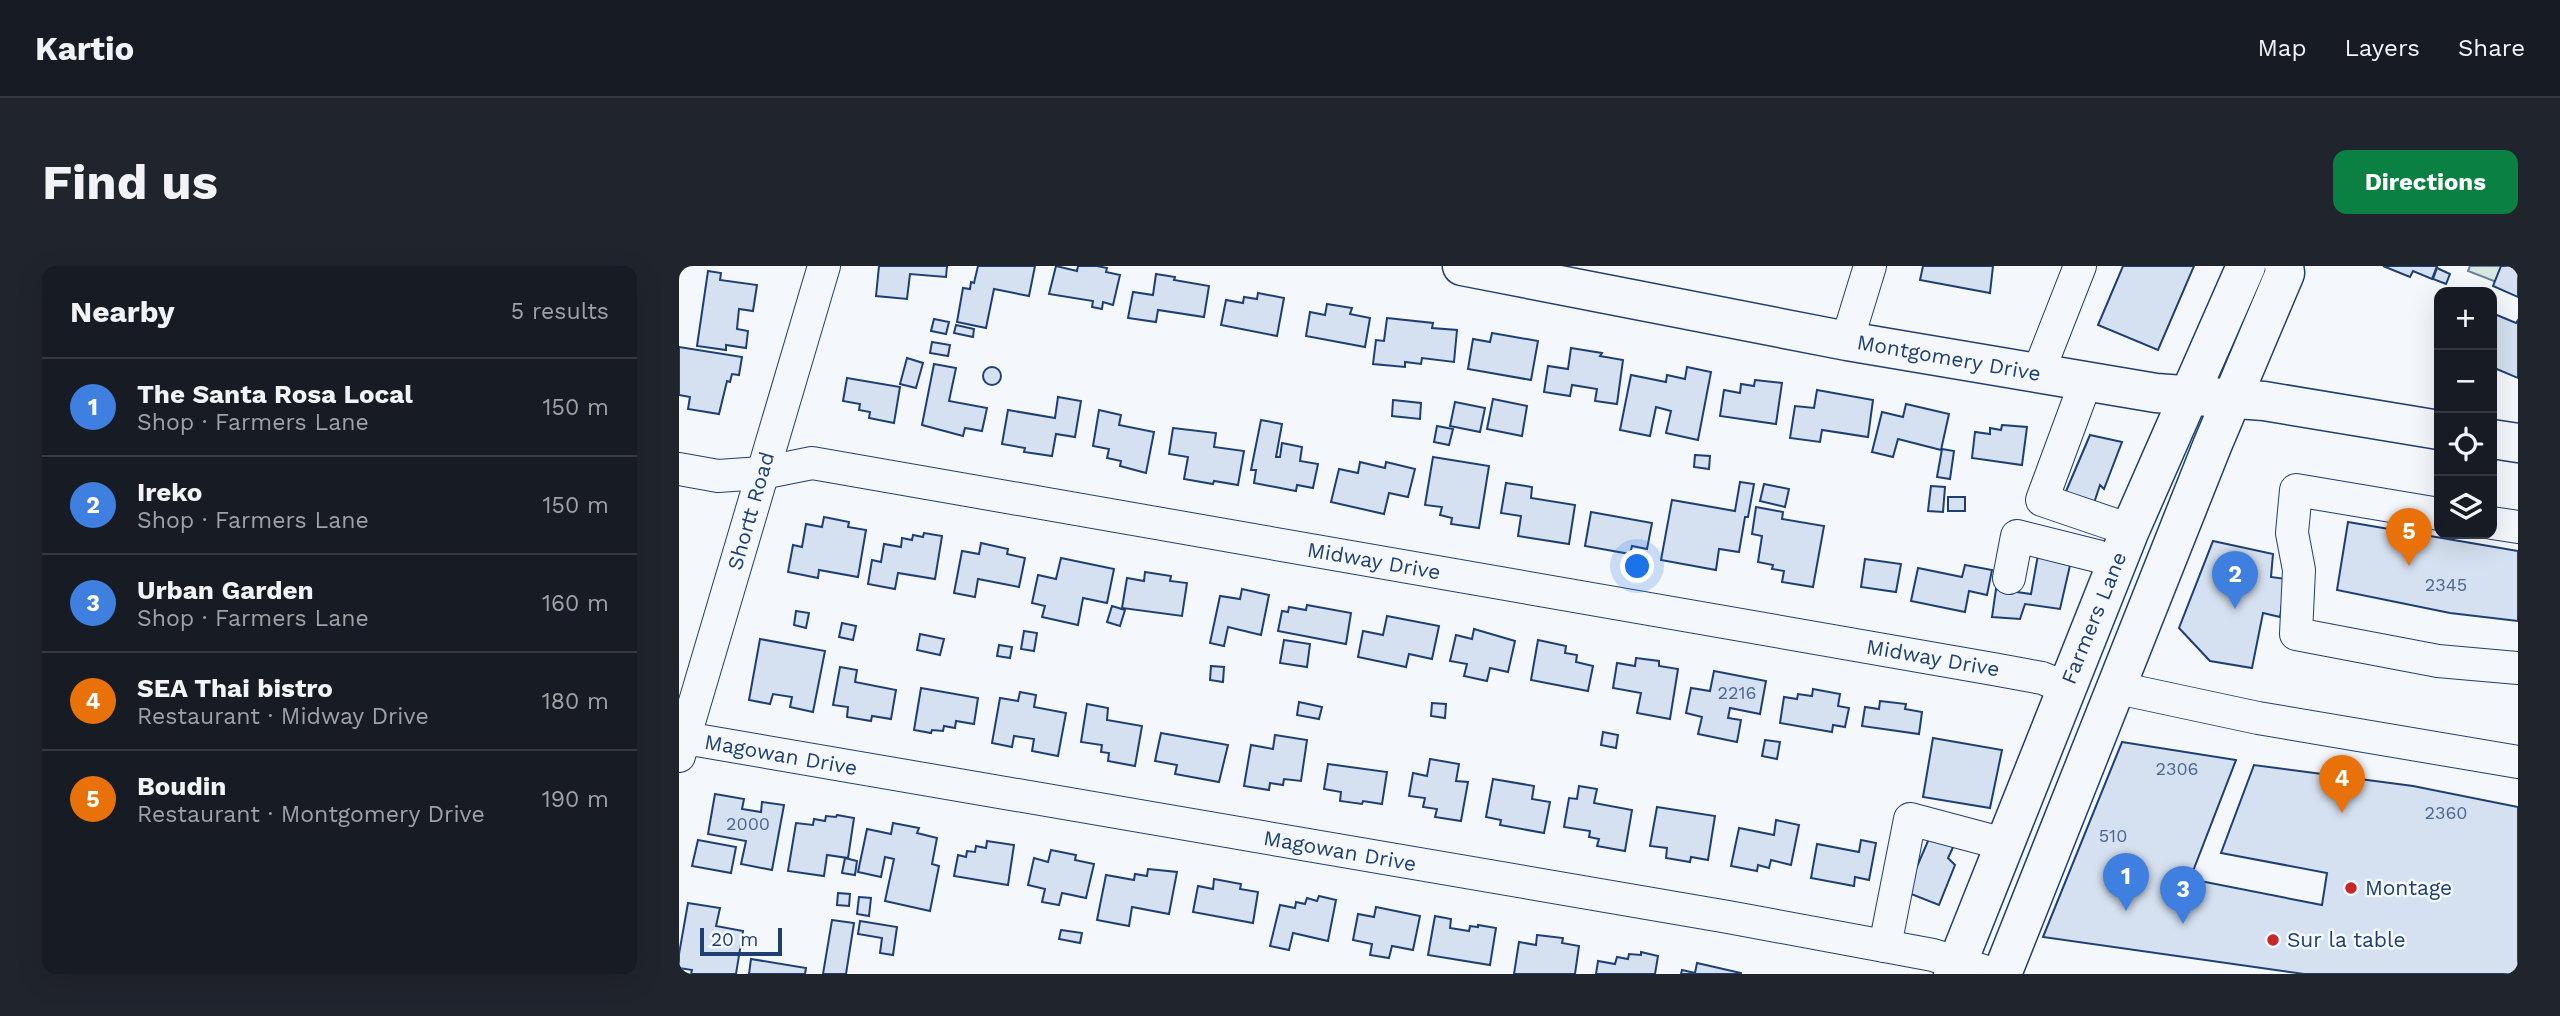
<!DOCTYPE html>
<html lang="en">
<head>
<meta charset="utf-8">
<style>
	body { margin:0; font-family:"Work Sans",sans-serif; background:#20242c; color:#f1f3f6 }
	.controls { position:absolute; right:21px; top:21px; display:grid; overflow:hidden; border-radius:14px; box-shadow:0 7px 28px #0002 }
	.controls button { width:63px; height:63px; display:grid; place-items:center; padding:0; border:0; border-bottom:2px solid #363941; background:#171b24; color:#f1f3f6; font:35px sans-serif }
	.scale { position:absolute; left:21px; bottom:18px; width:82px; box-sizing:border-box; padding-left:7px; border:4px solid #1d3f73; border-top:0; font-size:19px; line-height:24px; white-space:nowrap; color:#1d3f73; -webkit-text-stroke:5px #f4f7fb; paint-order:stroke }
	.you { position:absolute; left:959px; top:301px; width:24px; height:24px; margin:-18px; border:5px solid #fff; border-radius:50%; background:#1a73e8; box-shadow:0 0 0 10px #1a73e833 }
	.badge { display:grid; place-items:center; width:46px; height:46px; border-radius:50%; background:#0b8043; color:#fff; font-size:23px; font-weight:700 }
	.pin { position:absolute; translate:-50% -58px; filter:drop-shadow(0 2px 4px #0008) }
	.pin::after { content:''; position:absolute; top:37px; width:24px; height:21px; background:inherit; clip-path:polygon(0 0,100% 0,50% 100%) }
	.list { margin:0; padding:0; list-style:none }
	h2 { display:flex; justify-content:space-between; align-items:center; height:91px; margin:0; padding:0 28px; font-size:30px }
	h2 small { font-size:23px; font-weight:400; color:#9ea1a6 }
	.list li { display:grid; grid-template-columns:46px 1fr auto; gap:21px; align-items:center; box-sizing:border-box; height:98px; padding:0 28px; border-top:2px solid #363941 }
	.list b { display:block; font-size:26px; white-space:nowrap }
	.list p { margin:0; font-size:23px; white-space:nowrap; color:#9ea1a6 }
	.list em { font-size:23px; font-style:normal; color:#9ea1a6 }
	.icon { flex:none; width:38px; height:38px; fill:none; stroke:currentColor; stroke-width:2; stroke-linecap:round; stroke-linejoin:round }
	.map { position:relative; flex:none; width:1839px; height:708px; overflow:hidden; border-radius:14px }
	header { display:flex; align-items:center; gap:42px; box-sizing:border-box; height:98px; padding:0 35px; background:#171b24; border-bottom:2px solid #363941 }
	header strong { font-size:33px }
	nav { display:flex; gap:38px; margin-inline-start:auto; font-size:24px }
	.intro { display:flex; align-items:center; justify-content:space-between; box-sizing:border-box; height:168px; padding:0 42px }
	h1 { margin:0; font-size:49px }
	.button { padding:18px 32px; border-radius:14px; background:#0b8043; color:#fff; font-size:24px; font-weight:700 }
	main { display:flex; gap:42px; padding:0 42px }
	aside { flex:1; background:#171b24; border-radius:14px; box-shadow:0 7px 28px #0002 }
	.map>svg:first-child { display:block }
	.green { fill:#d7e8df; stroke:#687fa3; stroke-width:2 }
	.building { fill:#d5e0f0; stroke:#1d3f73; stroke-width:2 }
	.lines { fill:none; stroke-linecap:round; stroke-linejoin:round }
	.minor-casing { stroke:#1d3f73; stroke-width:34 }
	.major-casing { stroke:#1d3f73; stroke-width:41 }
	.minor { stroke:#f4f7fb; stroke-width:32 }
	.major { stroke:#f4f7fb; stroke-width:38 }
	.poi-dot { fill:#c62828; stroke:#f4f7fb; stroke-width:2.5 }
	.labels { text-anchor:middle; stroke-width:5; stroke-linejoin:round; paint-order:stroke }
	.number-label { font-size:18px; fill:#4b6792 }
	.street-label { font-size:21px; fill:#1d3f73; stroke:#f4f7fb }
	.poi-label { font-size:21px; fill:#1d3f73; stroke:#f4f7fb; text-anchor:start }
</style>
</head>
<body>
<header>
<strong>Kartio</strong>
<nav><a>Map</a><a>Layers</a><a>Share</a></nav>
</header>
<div class="intro"><h1>Find us</h1><a class="button">Directions</a></div>
<main>
<aside>
<h2>Nearby<small>5 results</small></h2>
<ul class="list">
<li><span class="badge" style="background:#3f7fe0">1</span><div><b>The Santa Rosa Local</b><p>Shop · Farmers Lane</p></div><em>150 m</em></li>
<li><span class="badge" style="background:#3f7fe0">2</span><div><b>Ireko</b><p>Shop · Farmers Lane</p></div><em>150 m</em></li>
<li><span class="badge" style="background:#3f7fe0">3</span><div><b>Urban Garden</b><p>Shop · Farmers Lane</p></div><em>160 m</em></li>
<li><span class="badge" style="background:#e8710a">4</span><div><b>SEA Thai bistro</b><p>Restaurant · Midway Drive</p></div><em>180 m</em></li>
<li><span class="badge" style="background:#e8710a">5</span><div><b>Boudin</b><p>Restaurant · Montgomery Drive</p></div><em>190 m</em></li>
</ul>
</aside>
<div class="map">
<svg width="1839" height="708" viewBox="0 0 1839 708">
	<rect width="100%" height="100%" fill="#f4f7fb"/>
	<polygon class="green" points="1791,0 1826,0 1820,17 1789,5"/>
	<g class="building">
		<polygon points="200,0 268,0 267,11 231,8 228,33 197,30"/>
		<polygon points="299,0 356,0 350,30 315,23 307,62 278,56 284,22 291,23 292,16 295,17"/>
		<polygon points="377,0 398,5 399,0 418,0 428,2 427,6 441,9 434,39 424,36 423,43 413,41 414,35 370,28"/>
		<polygon points="1244,0 1314,0 1311,27 1241,14"/>
		<polygon points="1444,0 1515,0 1479,84 1419,59"/>
		<polygon points="1704,0 1758,0 1753,13 1734,5 1731,11"/>
		<polygon points="1822,0 1839,0 1839,31 1814,20"/>
		<polygon points="1758,2 1771,8 1767,18 1754,13"/>
		<polygon points="29,5 42,7 41,14 78,19 74,45 60,43 58,63 69,65 67,82 47,79 47,84 18,80"/>
		<polygon points="477,8 496,11 495,14 530,20 525,51 479,44 477,56 449,52 454,26 474,29"/>
		<polygon points="579,27 605,32 598,70 542,59 547,34 564,37 565,31 578,33"/>
		<polygon points="648,38 673,42 671,48 691,52 686,81 627,70 631,46 646,49"/>
		<polygon points="1813,47 1837,57 1839,54 1839,112 1813,101"/>
		<polygon points="708,52 754,57 753,62 778,64 775,96 743,92 742,98 726,96 726,101 694,98 697,74 705,75"/>
		<polygon points="255,53 270,56 267,68 252,65"/>
		<polygon points="277,59 295,63 294,71 275,67"/>
		<polygon points="813,67 859,75 852,114 789,103 794,73 811,76"/>
		<polygon points="253,76 271,79 269,90 251,87"/>
		<polygon points="0,81 63,91 60,109 53,108 51,116 48,115 40,148 9,143 11,131 0,129"/>
		<polygon points="892,82 923,87 921,90 944,94 938,138 916,135 918,123 893,119 891,130 865,126 869,100 889,103"/>
		<polygon points="228,92 244,97 237,122 221,118"/>
		<polygon points="255,98 277,102 270,135 308,142 303,165 286,162 284,170 243,159"/>
		<circle cx="313" cy="110" r="9"/>
		<polygon points="1008,101 1032,106 1019,174 987,167 992,145 977,141 971,170 941,164 952,109 987,116 988,109 1006,113"/>
		<polygon points="168,112 221,121 215,157 190,152 191,146 180,144 181,138 164,135"/>
		<polygon points="1076,114 1103,117 1097,158 1041,150 1045,124 1061,127 1062,118 1075,120"/>
		<polygon points="1138,124 1194,134 1189,171 1143,164 1141,176 1111,172 1116,140 1135,142"/>
		<polygon points="379,131 402,135 396,171 377,168 373,190 345,186 346,182 323,178 329,144 376,152"/>
		<polygon points="814,133 848,140 843,170 808,163"/>
		<polygon points="714,134 742,137 741,153 713,150"/>
		<polygon points="776,136 806,142 801,166 771,160"/>
		<polygon points="1227,138 1270,148 1262,184 1219,173 1214,191 1193,186 1203,146 1224,151"/>
		<polygon points="420,144 442,149 440,159 475,166 467,207 441,200 442,195 428,192 430,183 414,180"/>
		<polygon points="582,154 603,158 597,191 601,191 603,177 623,181 621,195 639,198 634,222 618,219 617,225 575,217 577,204 572,204"/>
		<polygon points="1323,159 1348,161 1343,199 1293,192 1296,166 1311,168 1311,162 1322,164"/>
		<polygon points="758,160 774,163 770,179 755,176"/>
		<polygon points="494,162 537,167 535,181 565,185 559,219 535,215 534,218 505,213 509,191 490,188"/>
		<polygon points="1411,169 1443,176 1425,223 1421,219 1414,240 1385,230"/>
		<polygon points="1263,183 1275,185 1271,213 1258,211"/>
		<polygon points="1016,189 1031,190 1030,203 1015,201"/>
		<polygon points="754,191 810,200 800,262 772,258 773,252 761,249 763,241 746,239"/>
		<polygon points="681,196 706,202 707,196 736,203 729,231 710,227 705,248 652,236 660,203 679,207"/>
		<polygon points="1061,216 1075,218 1069,251 1066,251 1060,286 1040,283 1037,304 982,294 993,234 1056,245"/>
		<polygon points="827,217 853,221 852,232 896,239 890,278 839,270 842,250 822,247"/>
		<polygon points="1085,218 1110,223 1106,241 1081,235"/>
		<polygon points="1252,220 1266,221 1264,246 1249,245"/>
		<rect x="1269" y="231" width="17" height="14"/>
		<polygon points="1077,241 1104,246 1103,253 1145,260 1134,321 1103,316 1105,305 1093,303 1094,299 1079,296 1083,270 1073,268"/>
		<polygon points="912,246 973,257 968,283 953,280 951,288 906,280"/>
		<polygon points="145,251 170,256 169,261 187,264 179,311 140,304 139,312 109,306 114,279 123,281 127,258 143,261"/>
		<polygon points="1669,256 1839,285 1839,355 1771,347 1658,324"/>
		<polygon points="245,267 263,270 256,313 219,307 216,323 189,318 193,294 202,296 205,278 222,281 223,272 233,274 234,269 244,271"/>
		<polygon points="1534,275 1594,288 1592,311 1607,313 1601,351 1584,347 1573,402 1531,395 1500,362"/>
		<polygon points="302,277 329,283 328,288 346,292 340,321 299,313 296,331 275,327 283,285 300,288"/>
		<polygon points="1359,289 1392,295 1381,343 1346,338 1341,353 1313,351 1317,323 1352,328"/>
		<polygon points="382,292 435,303 428,337 404,332 399,359 363,351 366,340 353,337 359,309 377,313"/>
		<polygon points="1186,293 1222,298 1217,326 1182,321"/>
		<polygon points="1286,299 1313,304 1308,329 1290,325 1286,346 1232,335 1239,302 1283,311"/>
		<polygon points="466,306 492,310 491,315 508,317 503,350 443,342 448,312 465,315"/>
		<polygon points="563,323 590,329 582,369 549,361 545,380 531,377 541,330 561,333"/>
		<polygon points="628,339 672,347 667,378 599,365 603,345 609,346 610,341 627,344"/>
		<polygon points="433,340 446,344 441,360 428,356"/>
		<polygon points="117,345 130,347 127,362 115,359"/>
		<polygon points="708,350 760,360 753,393 730,388 727,401 679,391 684,365 704,369"/>
		<polygon points="163,357 177,360 174,374 160,371"/>
		<polygon points="795,363 836,375 829,406 811,402 808,415 785,410 788,398 771,395 777,369 793,373"/>
		<polygon points="345,365 358,367 355,385 342,383"/>
		<polygon points="241,368 265,373 261,389 238,384"/>
		<polygon points="81,373 146,385 134,446 111,441 113,431 94,428 91,438 70,434"/>
		<polygon points="605,374 631,378 628,401 601,397"/>
		<polygon points="859,374 887,380 886,387 898,389 897,396 914,400 909,425 852,414"/>
		<polygon points="320,379 333,381 331,392 318,390"/>
		<polygon points="957,392 980,395 980,400 999,403 991,453 958,447 962,427 934,422 938,397 956,400"/>
		<polygon points="532,400 545,401 544,416 531,414"/>
		<polygon points="161,401 178,404 176,416 217,424 212,453 193,450 192,455 168,451 169,441 154,439"/>
		<polygon points="1035,405 1087,415 1081,448 1051,442 1049,452 1062,454 1058,476 1019,468 1023,451 1007,447 1012,422 1031,425"/>
		<polygon points="242,422 299,432 295,458 277,455 276,462 265,460 264,465 253,464 252,467 235,464"/>
		<polygon points="1134,423 1161,428 1159,440 1170,442 1166,461 1154,459 1153,466 1101,457 1105,431 1118,433 1119,428 1133,430"/>
		<polygon points="341,426 357,429 355,441 387,447 379,490 353,485 355,473 335,470 333,481 313,477 321,432 339,435"/>
		<polygon points="1201,435 1227,438 1226,443 1243,446 1240,468 1183,460 1186,441 1200,443"/>
		<polygon points="620,436 643,441 640,453 618,449"/>
		<polygon points="753,437 767,438 766,452 752,450"/>
		<polygon points="408,438 429,442 428,454 463,460 456,500 429,495 430,487 422,486 423,479 402,476"/>
		<polygon points="924,466 939,469 937,482 922,479"/>
		<polygon points="482,467 549,479 540,516 496,508 498,499 476,495"/>
		<polygon points="596,469 628,474 622,515 605,513 604,519 591,517 590,524 565,520 572,479 594,483"/>
		<polygon points="1254,472 1323,484 1311,542 1244,531"/>
		<polygon points="1086,474 1101,476 1098,493 1083,490"/>
		<polygon points="1443,476 1557,494 1511,613 1643,639 1648,607 1542,587 1575,499 1734,520 1839,541 1839,708 1625,708 1364,671"/>
		<polygon points="751,493 780,498 777,515 789,516 782,555 756,551 758,543 744,541 746,532 730,530 734,507 748,510"/>
		<polygon points="649,498 708,506 703,538 684,535 683,538 661,535 662,526 645,523"/>
		<polygon points="814,513 855,520 853,533 871,536 865,567 821,559 822,554 807,551"/>
		<polygon points="900,520 918,523 915,537 953,544 946,585 918,580 920,573 910,571 911,565 885,561 890,532 898,533"/>
		<polygon points="36,528 65,533 63,543 82,546 83,536 105,539 93,604 62,598 67,575 29,568"/>
		<polygon points="978,541 1036,550 1029,594 1012,591 1011,596 987,592 988,582 971,580"/>
		<polygon points="158,549 175,552 169,592 148,589 145,610 109,605 117,557 134,559 135,553 146,555 147,550 157,551"/>
		<polygon points="1097,554 1120,559 1112,599 1092,594 1090,602 1079,599 1078,605 1052,600 1060,562 1095,569"/>
		<polygon points="214,557 240,562 238,567 258,572 253,598 260,600 251,645 206,635 215,593 206,591 202,611 179,606 188,563 212,568"/>
		<polygon points="1252,568 1276,577 1269,592 1276,599 1260,639 1227,626"/>
		<polygon points="19,574 57,581 52,607 13,600"/>
		<polygon points="1182,574 1197,577 1190,614 1176,611 1175,620 1132,612 1138,578 1180,586"/>
		<polygon points="308,575 335,579 329,619 275,610 279,589 287,591 288,585 296,586 297,580 307,582"/>
		<polygon points="372,584 397,589 396,594 415,598 407,632 383,627 380,639 363,636 366,623 349,619 355,592 369,596"/>
		<polygon points="166,592 178,595 176,609 163,607"/>
		<polygon points="469,603 498,606 490,648 453,641 450,660 418,654 427,609 455,614 456,608 468,610"/>
		<polygon points="535,613 562,618 561,623 579,626 574,657 514,646 519,620 534,623"/>
		<polygon points="159,627 171,628 170,640 158,639"/>
		<polygon points="640,630 657,634 649,675 614,667 610,684 591,680 601,639 616,642 617,636 626,638 628,632 638,635"/>
		<polygon points="180,631 192,632 190,650 178,648"/>
		<polygon points="9,637 41,642 37,660 64,665 57,708 12,708 13,704 0,702 0,688"/>
		<polygon points="697,641 741,650 734,684 713,680 710,692 691,689 693,678 674,674 679,648 695,651"/>
		<polygon points="756,650 772,653 771,662 790,665 791,660 799,661 799,659 817,662 811,699 749,689"/>
		<polygon points="153,654 175,657 167,708 144,708"/>
		<polygon points="181,655 218,661 214,689 201,687 203,672 179,668"/>
		<polygon points="382,664 403,667 401,677 380,673"/>
		<polygon points="858,669 884,672 883,677 900,680 896,708 835,708 840,676 857,679"/>
		<polygon points="962,686 979,690 976,708 917,708 919,695 936,698 938,691 949,693 950,688 962,689"/>
		<polygon points="72,693 127,702 126,708 70,708"/>
		<polygon points="1018,697 1062,707 1062,708 1002,708 1003,704 1016,707"/>
	</g>
	<g class="lines">
		<g class="minor-casing">
			<g id="minor">
				<polyline points="1168,75 1191,0"/>
				<polyline points="1359,107 1401,0"/>
				<polyline points="1407,115 1363,234 1451,264"/>
				<polyline points="0,203 39,210 83,207 133,197 1314,403 1363,412 1388,422"/>
				<polyline points="1760,248 1617,224 1613,267 1620,304 1617,368 1759,395 1839,402"/>
				<polyline points="1813,257 1839,261"/>
				<polyline points="1330,312 1338,270 1418,290 1437,298"/>
				<polyline points="1439,422 1579,452 1839,496"/>
				<polyline points="6,472 1049,651 1254,689 1314,708"/>
				<polyline points="0,490 145,0"/>
				<polyline points="1206,680 1231,553 1325,578"/>
			</g>
		</g>
		<g class="major-casing">
			<g id="major">
				<polyline points="783,0 1168,75 1477,127 1585,135 1760,164"/>
				<polyline points="1813,173 1839,177"/>
				<polyline points="1274,708 1451,264 1567,0"/>
				<polyline points="1323,708 1533,180 1606,7 1605,0"/>
			</g>
		</g>
		<use href="#minor" class="minor"/>
		<use href="#major" class="major"/>
	</g>
	<g class="poi-dot">
		<circle cx="1672" cy="622" r="7"/>
		<circle cx="1594" cy="674" r="7"/>
	</g>
	<g class="labels">
		<g class="number-label">
			<text x="1767" y="325">2345</text>
			<text x="1058" y="433">2216</text>
			<text x="1498" y="509">2306</text>
			<text x="1767" y="553">2360</text>
			<text x="69" y="564">2000</text>
			<text x="1434" y="576">510</text>
		</g>
		<g class="street-label">
			<text transform="translate(1270 92) rotate(10)" y="7">Montgomery Drive</text>
			<text transform="translate(72 245) rotate(-74)" y="7">Shortt Road</text>
			<text transform="translate(695 295) rotate(10)" y="7">Midway Drive</text>
			<text transform="translate(1415 352) rotate(-68)" y="7">Farmers Lane</text>
			<text transform="translate(1254 392) rotate(10)" y="7">Midway Drive</text>
			<text transform="translate(102 489) rotate(10)" y="7">Magowan Drive</text>
			<text transform="translate(661 585) rotate(10)" y="7">Magowan Drive</text>
		</g>
		<g class="poi-label">
			<text x="1686" y="629">Montage</text>
			<text x="1608" y="681">Sur la table</text>
		</g>
	</g>
</svg>
<div class="controls">
<button>+</button>
<button>−</button>
<button><svg class="icon" aria-label="locate" viewBox="0 0 24 24"><circle cx="12" cy="12" r="6"/><path d="M12 2v4M12 18v4M2 12h4M18 12h4"/></svg></button>
<button><svg class="icon" aria-label="layers" viewBox="0 0 24 24"><path d="M12 4l9 5-9 5-9-5zM3 14l9 5 9-5"/></svg></button>
</div>
<div class="scale">20 m</div>
<div class="you"></div>
<div class="pin badge" style="left:1447px;top:645px;background:#3f7fe0">1</div>
<div class="pin badge" style="left:1556px;top:343px;background:#3f7fe0">2</div>
<div class="pin badge" style="left:1504px;top:658px;background:#3f7fe0">3</div>
<div class="pin badge" style="left:1663px;top:547px;background:#e8710a">4</div>
<div class="pin badge" style="left:1730px;top:300px;background:#e8710a">5</div>
</div>
</main>
</body>
</html>
